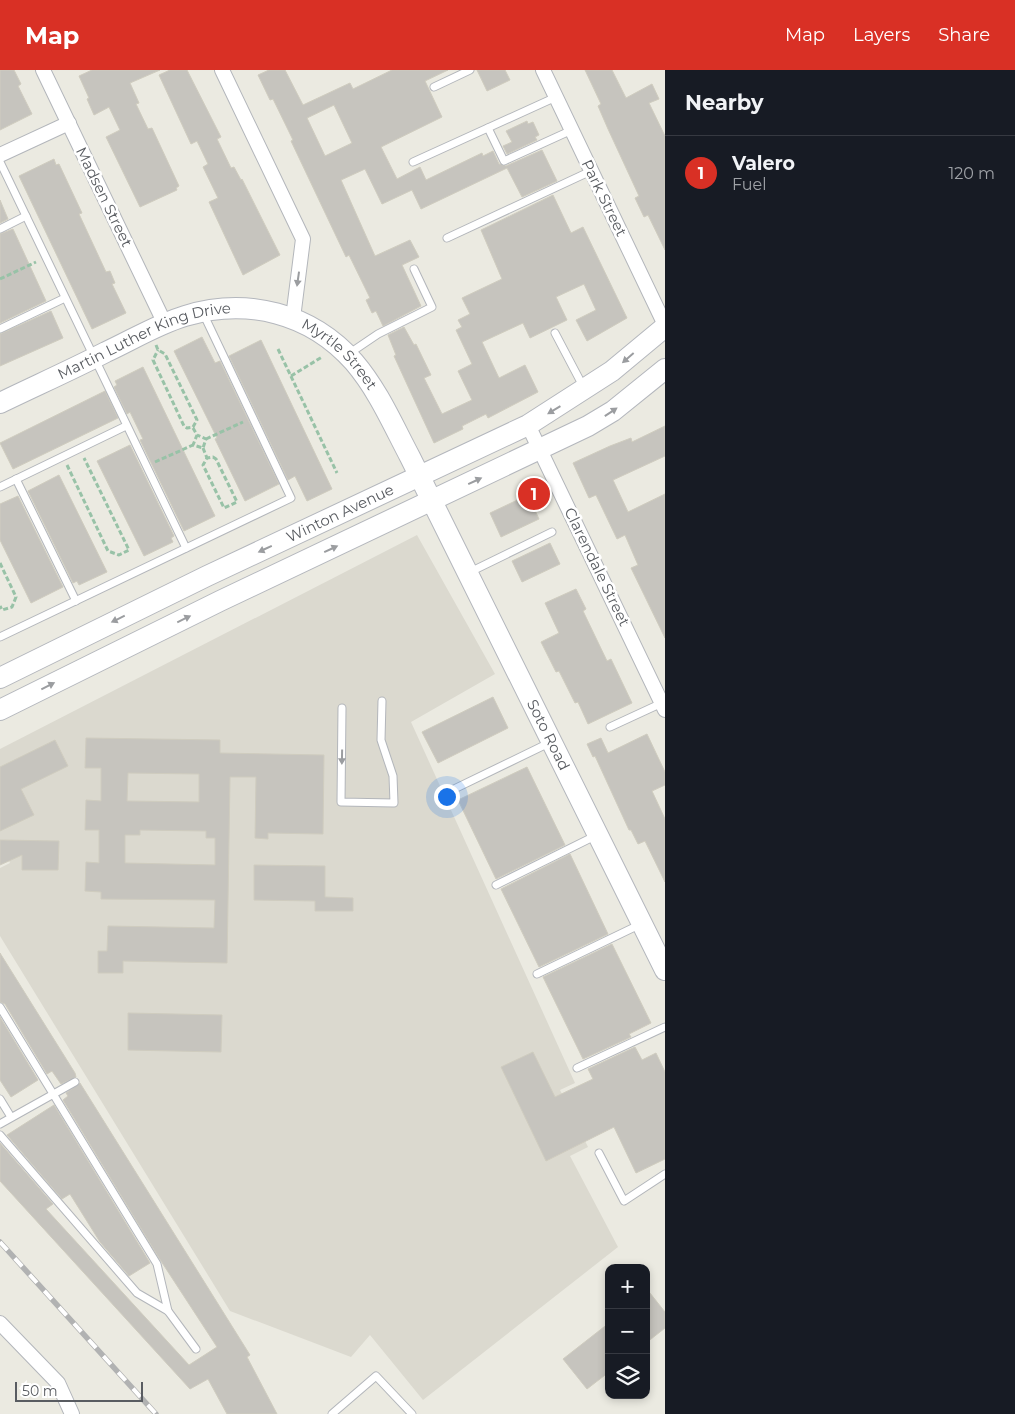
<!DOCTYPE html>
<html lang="en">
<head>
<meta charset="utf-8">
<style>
	body { margin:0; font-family:Montserrat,sans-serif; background:#242831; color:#f1f3f6 }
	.controls { position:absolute; right:15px; bottom:15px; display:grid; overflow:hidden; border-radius:10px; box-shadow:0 2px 8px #0003 }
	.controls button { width:45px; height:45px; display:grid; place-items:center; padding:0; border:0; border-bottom:1px solid #363941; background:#171b24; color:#f1f3f6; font:25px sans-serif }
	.scale { position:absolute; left:15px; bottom:12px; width:128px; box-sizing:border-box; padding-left:5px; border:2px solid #595c61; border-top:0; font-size:14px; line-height:18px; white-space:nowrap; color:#595c61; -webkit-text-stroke:4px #fff; paint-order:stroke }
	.you { position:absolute; left:446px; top:726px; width:18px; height:18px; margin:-12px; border:4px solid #fff; border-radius:50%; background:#1a73e8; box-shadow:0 0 0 8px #1a73e833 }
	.badge { display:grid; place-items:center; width:32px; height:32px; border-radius:50%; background:#d93025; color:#fff; font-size:16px; font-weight:700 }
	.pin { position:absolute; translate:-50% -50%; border:2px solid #fff; box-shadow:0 1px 5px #0006 }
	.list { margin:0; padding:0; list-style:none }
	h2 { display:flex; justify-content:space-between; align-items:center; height:65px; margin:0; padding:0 20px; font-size:21px }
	h2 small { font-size:16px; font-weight:400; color:#9ea1a6 }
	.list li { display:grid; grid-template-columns:32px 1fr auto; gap:15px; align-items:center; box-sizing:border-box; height:75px; padding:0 20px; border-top:1px solid #363941 }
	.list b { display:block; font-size:19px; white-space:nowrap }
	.list p { margin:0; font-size:16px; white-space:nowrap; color:#9ea1a6 }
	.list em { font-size:16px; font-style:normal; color:#9ea1a6 }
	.icon { flex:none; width:28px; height:28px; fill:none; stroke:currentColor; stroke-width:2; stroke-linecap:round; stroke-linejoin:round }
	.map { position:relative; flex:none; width:665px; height:1344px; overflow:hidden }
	header { display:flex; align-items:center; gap:30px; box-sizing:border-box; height:70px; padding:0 25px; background:#d93025; color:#fff }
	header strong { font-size:24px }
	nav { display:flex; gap:28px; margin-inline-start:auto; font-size:18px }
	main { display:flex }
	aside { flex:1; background:#171b24 }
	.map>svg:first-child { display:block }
	.education { fill:#dbd9cf }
	.building { fill:#c6c4be; stroke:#cfccbf; fill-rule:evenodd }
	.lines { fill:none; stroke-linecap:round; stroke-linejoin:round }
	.lane-casing { stroke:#b3b6bb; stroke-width:9 }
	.street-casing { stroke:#b3b6bb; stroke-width:16 }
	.secondary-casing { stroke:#b4b7bd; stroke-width:22 }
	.path { stroke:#98c2a7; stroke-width:3; stroke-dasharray:5 2.5; stroke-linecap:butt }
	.lane { stroke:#fff; stroke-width:7 }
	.street { stroke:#fff; stroke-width:14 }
	.secondary { stroke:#fff; stroke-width:20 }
	.rail-casing { stroke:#b1b2b2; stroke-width:5.5 }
	.rail { stroke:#fff; stroke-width:4; stroke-dasharray:11; stroke-linecap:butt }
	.oneway { fill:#9b9da0 }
	.labels { text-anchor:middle; stroke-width:5; stroke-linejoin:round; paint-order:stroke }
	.street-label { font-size:15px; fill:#595c61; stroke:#fff }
</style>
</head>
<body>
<header>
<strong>Map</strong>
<nav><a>Map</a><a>Layers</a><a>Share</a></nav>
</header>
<main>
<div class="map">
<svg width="665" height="1344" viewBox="0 0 665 1344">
	<rect width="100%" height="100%" fill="#ebeae1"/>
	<polygon class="education" points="417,465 495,604 411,652 575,1013 560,1020 588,1077 570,1086 618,1177 423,1330 370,1265 351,1287 230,1241 0,866 0,798 10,793 0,770 0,679"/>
	<g class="building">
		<polygon points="0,0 14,0 21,14 18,16 32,44 0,60"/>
		<polygon points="92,0 160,0 130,13 139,33 136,34 148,59 152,58 179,116 176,118 177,120 140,137 106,67 120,60 109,37 94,45 87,29 89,28 79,6"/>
		<polygon points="170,0 187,0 221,67 217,69 231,98 234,97 241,110 242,109 280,185 243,205 209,132 218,128 203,97 208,94 197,71 191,74 159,5"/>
		<path d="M269 0H285L303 35 350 13 353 19 392 0H448L425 11 442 47 381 77 397 109 420 97 426 110 482 83 483 86 493 81 499 94 506 96 542 80 557 111 522 127 507 98 421 139 412 120 382 134 365 99 341 110 375 186 410 170 419 187 402 195 421 236 383 256 376 241 372 243 366 230 370 228 349 185 346 187 291 71 293 70 273 29 270 30 258 5ZM334 35 352 73 325 86 307 48Z"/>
		<polygon points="477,0 505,0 510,10 487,21"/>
		<polygon points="585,0 612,0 626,28 652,14 659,29 649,33 665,66 665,180 648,145 644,147 635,128 639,126 608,59 598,36 601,34"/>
		<polygon points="527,51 528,54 533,52 539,65 535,67 537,70 507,84 503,76 512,72 506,61"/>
		<polygon points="54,89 56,95 59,94 82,143 79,144 106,202 110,201 115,213 112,214 126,243 92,259 19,106"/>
		<polygon points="553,125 571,163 583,157 627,248 587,271 576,250 596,240 584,214 556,227 567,250 530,268 523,253 482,272 499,308 525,295 538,322 488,348 486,344 462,356 463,359 434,373 394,286 396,285 388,265 404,257 414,275 416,274 431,305 424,308 442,344 472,330 458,301 472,294 456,260 462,257 458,250 470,244 462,228 502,209 481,160"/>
		<polygon points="0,130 8,149 0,153"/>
		<polygon points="13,159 46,231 0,253 0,164"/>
		<polygon points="51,241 63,268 0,296 0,264"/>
		<polygon points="202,267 215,293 220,291 279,414 245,431 215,369 217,368 174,281"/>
		<polygon points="261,270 332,419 307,431 295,406 288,410 229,286"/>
		<polygon points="143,297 215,446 184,461 140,370 143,369 130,342 127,344 114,317 117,315 115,311"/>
		<polygon points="105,321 118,348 13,399 0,373"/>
		<polygon points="665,356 665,386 613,410 628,442 665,424 665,568 631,498 638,495 625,465 617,469 596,425 589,428 573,393 610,376 631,368 632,372"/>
		<polygon points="130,375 174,466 171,468 173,472 144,486 97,391"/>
		<polygon points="59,405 107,502 79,515 77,511 73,513 28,421"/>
		<polygon points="528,425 539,449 501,467 490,443"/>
		<polygon points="18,426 63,517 31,533 0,470 0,434"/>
		<polygon points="550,473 560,494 522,512 512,491"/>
		<polygon points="576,519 586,539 583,541 607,591 611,589 632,633 588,654 578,632 575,633 559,601 556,602 541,572 559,563 545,533"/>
		<polygon points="493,627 508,658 438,693 422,662"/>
		<polygon points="647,664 665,702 665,715 652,721 665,749 665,812 645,771 638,774 631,760 629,760 595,686 593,687 587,674 601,668 608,683"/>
		<path d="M86 668 220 670V683L324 685 323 764 268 763V769L255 768 256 707H230L227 893 123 891V903H98V881H107L108 856 214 858 215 830 101 829V822L85 821 86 792 99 793V760H85L86 730 101 731V698H85ZM128 703 199 704V732L127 731ZM140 760 206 761V768H215V795L125 793V765H140Z"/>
		<polygon points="55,670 68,696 21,719 34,745 0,761 0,697"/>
		<polygon points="527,697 565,775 496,809 458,730"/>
		<polygon points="0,770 59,771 58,800 22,800 22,785 0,795"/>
		<polygon points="570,784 608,864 539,897 501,819"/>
		<polygon points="254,795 325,796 325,827 353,828 353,841 315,841 315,831 254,830"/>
		<polygon points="612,874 651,953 629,964 631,967 583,989 543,907"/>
		<polygon points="0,883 75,1003 76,1007 61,1014 52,1001 47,1004 5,934 0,932"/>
		<polygon points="128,943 222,945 221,982 128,980"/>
		<polygon points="0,947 38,1010 11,1027 0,1010"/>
		<polygon points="635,977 642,990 656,983 665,1002 665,1089 636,1103 614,1057 546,1091 501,997 533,982 555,1027 593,1009 588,999"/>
		<polygon points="80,1013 250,1285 247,1287 277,1344 227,1344 208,1309 190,1319 0,1111 0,1073 53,1134 46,1139 189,1295 217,1277 159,1188 63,1030 68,1026 66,1023"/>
		<polygon points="54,1035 150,1193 129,1206 100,1172 70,1124 62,1129 7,1065"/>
		<polygon points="646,1218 665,1242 665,1258 646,1273"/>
		<polygon points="609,1253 609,1302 587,1319 563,1289"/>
	</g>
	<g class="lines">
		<g class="lane-casing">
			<g id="lane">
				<polyline points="434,17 470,0"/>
				<polyline points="488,58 504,91 572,60"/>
				<polyline points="0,92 186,478"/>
				<polyline points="413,92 556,27"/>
				<polyline points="0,159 26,146"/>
				<polyline points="447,168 591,101"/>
				<polyline points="0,259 65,228"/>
				<polyline points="555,263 584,318"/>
				<polyline points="347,285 378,264 432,237 414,199"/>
				<polyline points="16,409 76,531"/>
				<polyline points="0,417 126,356"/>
				<polyline points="470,502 552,462"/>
				<polyline points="0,567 291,428 203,243"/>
				<polyline points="342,638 341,732 394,733 393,706 381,670 382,631"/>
				<polyline points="610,657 664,632"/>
				<polyline points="450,721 549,673"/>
				<polyline points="496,815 595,766"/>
				<polyline points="537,904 641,854"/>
				<polyline points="0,937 157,1194 168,1241"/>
				<polyline points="577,998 665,957"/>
				<polyline points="0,1029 11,1047"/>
				<polyline points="0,1054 75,1012"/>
				<polyline points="0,1065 137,1223 168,1241 196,1279"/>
				<polyline points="599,1083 624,1131 665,1104"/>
				<polyline points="332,1344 376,1306 412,1344"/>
			</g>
		</g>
		<g class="street-casing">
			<g id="street">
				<polyline points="43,0 165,254"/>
				<polyline points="222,0 303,169 293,248"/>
				<polyline points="543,0 665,255"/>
				<polyline points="0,85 69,53"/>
				<polyline points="528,355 665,640"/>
				<polyline points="0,1253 58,1313 72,1344"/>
			</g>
		</g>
		<g class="secondary-casing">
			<g id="secondary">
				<path id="s1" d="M0 333C35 316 71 300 106 282 132 270 158 254 185 246 247 227 311 243 354 292 378 320 393 355 410 387L665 900"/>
				<path id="s2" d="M0 608 207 506 528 355 612 301 665 257"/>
				<polyline points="0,640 220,531 588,356 613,341 665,299"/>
			</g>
		</g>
		<g class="path">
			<polyline points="0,209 36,192"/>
			<polyline points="156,275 158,280 165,284 197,350 193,357 187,358 184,356 153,290 158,280"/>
			<polyline points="278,279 337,403"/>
			<polyline points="291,306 322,287"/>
			<polyline points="193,358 197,365 193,375 203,378 206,369 197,365"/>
			<polyline points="206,369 243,352"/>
			<polyline points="203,378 207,388"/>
			<polygon points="213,387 216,389 237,432 224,438 203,395 207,388"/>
			<polyline points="155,392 193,375"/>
			<polyline points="67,395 108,481 119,485 129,480 84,388"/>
			<polyline points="0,493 16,527 12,537 2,540 0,536"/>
		</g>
		<use href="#lane" class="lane"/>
		<use href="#street" class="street"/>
		<use href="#secondary" class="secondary"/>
		<g class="rail-casing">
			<polyline id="rail" points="0,1172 156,1344"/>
		</g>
		<use href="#rail" class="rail"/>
	</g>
	<defs><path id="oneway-solid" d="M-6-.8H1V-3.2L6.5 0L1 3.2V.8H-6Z" transform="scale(1.25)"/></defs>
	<g class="oneway">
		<use href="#oneway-solid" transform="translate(298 209) rotate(98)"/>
		<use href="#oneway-solid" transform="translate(628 288) rotate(139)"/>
		<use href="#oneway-solid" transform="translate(554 340) rotate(149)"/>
		<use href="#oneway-solid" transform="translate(611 342) rotate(-34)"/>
		<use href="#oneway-solid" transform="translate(475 411) rotate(-25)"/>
		<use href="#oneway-solid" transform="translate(265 479) rotate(155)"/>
		<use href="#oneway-solid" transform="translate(331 479) rotate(-25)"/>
		<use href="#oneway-solid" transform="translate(118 549) rotate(154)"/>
		<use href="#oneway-solid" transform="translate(184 549) rotate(-26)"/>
		<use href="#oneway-solid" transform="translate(48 616) rotate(-27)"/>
		<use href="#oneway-solid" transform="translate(342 687) rotate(91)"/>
	</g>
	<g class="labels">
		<g class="street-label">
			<text transform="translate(104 127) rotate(64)" y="5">Madsen Street</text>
			<text transform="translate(604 128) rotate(64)" y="5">Park Street</text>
			<text dy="5" stroke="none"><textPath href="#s1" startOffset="158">Martin Luther King Drive</textPath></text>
			<text dy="5" stroke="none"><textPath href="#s1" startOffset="374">Myrtle Street</textPath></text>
			<text dy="5" stroke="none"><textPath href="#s2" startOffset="378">Winton Avenue</textPath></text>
			<text transform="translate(597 497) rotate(64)" y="5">Clarendale Street</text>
			<text dy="5" stroke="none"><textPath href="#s1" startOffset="811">Soto Road</textPath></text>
		</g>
	</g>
</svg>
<div class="controls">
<button>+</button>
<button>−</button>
<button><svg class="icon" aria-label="layers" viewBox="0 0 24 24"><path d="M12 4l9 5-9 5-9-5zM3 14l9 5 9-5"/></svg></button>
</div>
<div class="scale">50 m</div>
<div class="you"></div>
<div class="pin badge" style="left:534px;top:424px">1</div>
</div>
<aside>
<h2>Nearby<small></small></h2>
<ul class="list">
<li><span class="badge">1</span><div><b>Valero</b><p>Fuel</p></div><em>120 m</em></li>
</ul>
</aside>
</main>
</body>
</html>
